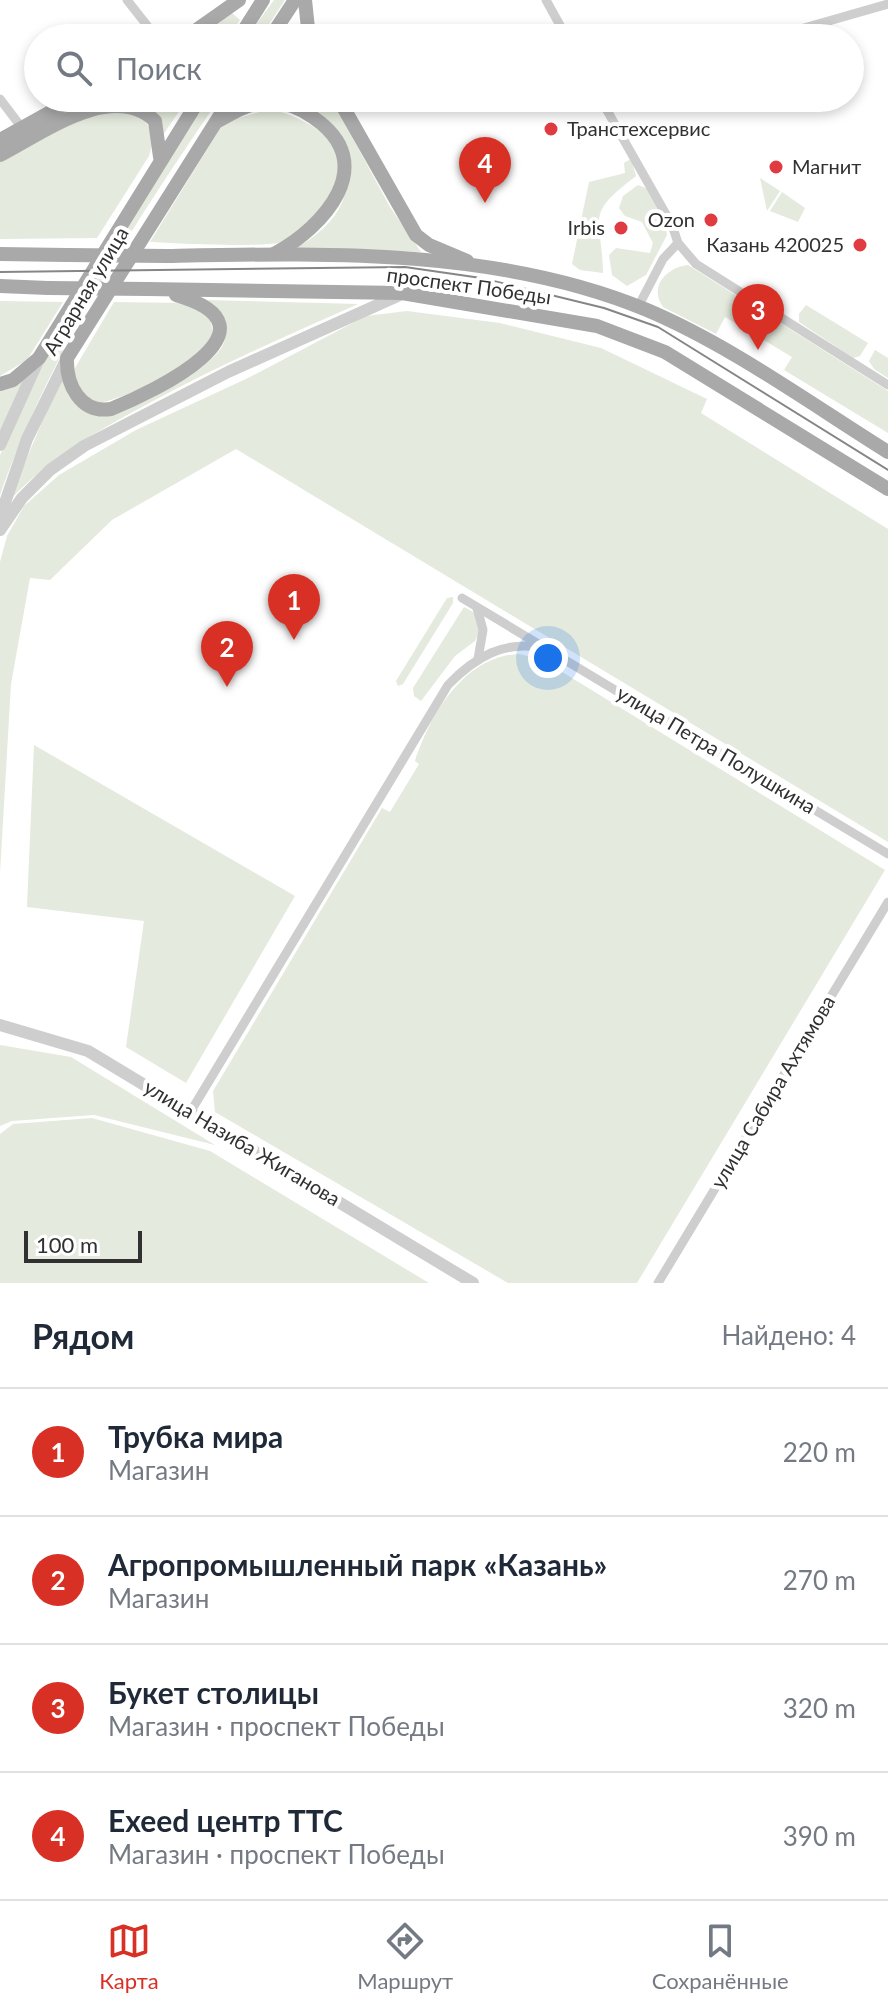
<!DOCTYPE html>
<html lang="ru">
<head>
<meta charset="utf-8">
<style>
	body { margin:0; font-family:Lato,sans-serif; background:#f6f6f7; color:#1f2937 }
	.scale { position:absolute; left:24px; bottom:20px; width:118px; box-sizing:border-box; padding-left:8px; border:4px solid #313131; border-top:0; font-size:22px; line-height:28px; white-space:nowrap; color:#313131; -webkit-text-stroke:6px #fff; paint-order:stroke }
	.you { position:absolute; left:548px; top:658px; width:28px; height:28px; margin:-20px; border:6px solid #fff; border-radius:50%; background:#1a73e8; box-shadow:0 0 0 12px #1a73e833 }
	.badge { display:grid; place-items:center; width:52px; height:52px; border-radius:50%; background:#d93025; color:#fff; font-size:26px; font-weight:700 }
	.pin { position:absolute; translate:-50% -66px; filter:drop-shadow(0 2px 4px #0008) }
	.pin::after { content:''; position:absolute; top:42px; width:28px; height:24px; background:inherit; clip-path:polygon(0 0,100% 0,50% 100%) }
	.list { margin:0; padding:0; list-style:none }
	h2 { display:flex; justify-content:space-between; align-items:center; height:104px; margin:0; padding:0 32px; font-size:34px }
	h2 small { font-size:26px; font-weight:400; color:#747a83 }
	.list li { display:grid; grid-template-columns:52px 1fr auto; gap:24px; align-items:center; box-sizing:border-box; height:128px; padding:0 32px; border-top:2px solid #e0e1e3 }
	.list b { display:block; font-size:30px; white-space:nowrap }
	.list p { margin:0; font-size:26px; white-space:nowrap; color:#747a83 }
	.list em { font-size:26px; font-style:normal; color:#747a83 }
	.icon { flex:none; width:44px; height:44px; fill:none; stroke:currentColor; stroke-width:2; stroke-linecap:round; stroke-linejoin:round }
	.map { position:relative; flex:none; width:888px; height:1283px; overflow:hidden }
	.search { position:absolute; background:#fff; box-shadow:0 4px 12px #0003; left:24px; right:24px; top:24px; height:88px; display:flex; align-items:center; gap:20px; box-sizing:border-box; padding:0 28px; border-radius:44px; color:#747a83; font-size:30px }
	.sheet { height:616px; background:#fff }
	nav { display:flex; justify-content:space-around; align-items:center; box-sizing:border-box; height:112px; border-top:2px solid #e0e1e3; background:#fff; font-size:22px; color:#747a83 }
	nav a { display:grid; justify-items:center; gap:4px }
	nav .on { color:#d93025 }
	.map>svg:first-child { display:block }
	.green { fill:#e4eadd }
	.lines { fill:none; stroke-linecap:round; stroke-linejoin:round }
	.minor { stroke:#cecece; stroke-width:9 }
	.tertiary { stroke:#cecece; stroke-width:12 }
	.primary { stroke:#a9a9a9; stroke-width:14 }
	.tram { stroke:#868686; stroke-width:2 }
	.primary-bridge { stroke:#a9a9a9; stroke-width:14 }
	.poi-dot { fill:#e03b41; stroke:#fff; stroke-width:3 }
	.labels { text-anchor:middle; stroke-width:8; stroke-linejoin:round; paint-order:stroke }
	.poi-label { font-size:20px; fill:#313131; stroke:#fff; text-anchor:end }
	.street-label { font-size:20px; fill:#313131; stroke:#fff }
</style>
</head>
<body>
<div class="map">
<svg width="888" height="1283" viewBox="0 0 888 1283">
	<rect width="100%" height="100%" fill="#fff"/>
	<g class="green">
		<polygon points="274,0 285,0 260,38 246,38"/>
		<polygon points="232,13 240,20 228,38 188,38"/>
		<polygon points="83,98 188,98 163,135 116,101 0,151 0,145"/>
		<path d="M205 98H220C135 221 50 353 0 495V455L40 368Z"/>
		<path d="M280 98H331L390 207 421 252 296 248C341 222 354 195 345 143Z"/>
		<path d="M270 109C329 124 366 161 318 215 312 222 305 233 297 238 279 250 178 243 150 242L224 122Z"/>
		<path d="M123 110C147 120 158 128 149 156L97 238 0 239V160L69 122Z"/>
		<path d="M631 159 636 176C583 216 602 216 603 273L580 270 572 264 589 182 625 173 624 163Z"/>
		<polygon points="760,178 780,191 767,211"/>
		<polygon points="638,185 648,189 665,221 667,235 646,275 627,286 612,275 609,255 616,248 650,253 653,243 642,222 625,216 619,208 623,196"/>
		<polygon points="782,192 805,208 798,222 770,211"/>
		<path d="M688 265 888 391V433L784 370 792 357 725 317 716 334 663 307C648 286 668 267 688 265Z"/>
		<path d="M206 300 358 304C288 335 220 365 153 401 99 430 50 457 8 502L61 378 79 407C94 406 115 410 129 405 152 397 221 364 225 339 227 324 215 311 206 300Z"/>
		<polygon points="0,301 63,302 27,360 0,376"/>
		<path d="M114 302 186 303 211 318C211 323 213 333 212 337 201 369 127 396 97 404L86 398 72 373Z"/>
		<polygon points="806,305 868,343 860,356 853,358 799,322 799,314"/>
		<polygon points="407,311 500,323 601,348 707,399 701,413 888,529 888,842 236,449 112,520 50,580 30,578 11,684 0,873 0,562 7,536 24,506 59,475 136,430 250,377 366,316"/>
		<polygon points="875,350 888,358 888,378 874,369 869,361"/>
		<polygon points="27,373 0,435 0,387"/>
		<polygon points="453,597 453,603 403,684 398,686 396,681 447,598"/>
		<polygon points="464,607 475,613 479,632 475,641 455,656 421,701 414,696 413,688"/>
		<path d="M519 654 541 659 885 870 637 1283H508L215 1112 213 1091 382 808 390 812 419 764 415 761C431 713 465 656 519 654Z"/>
		<polygon points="34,745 295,896 186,1083 126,1047 144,921 27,907"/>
		<polygon points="0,1045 71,1057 215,1145 94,1115 12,1121 0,1126"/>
		<polygon points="92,1118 210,1151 429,1283 0,1283 0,1134 13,1124"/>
	</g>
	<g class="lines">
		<g class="minor">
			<polyline points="127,0 157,38"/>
			<polyline points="546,0 567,38"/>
			<polyline points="769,38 888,4"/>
			<polyline points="600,98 672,225 678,243 696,264 888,385"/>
			<polyline points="0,99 22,128"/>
			<polyline points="638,307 663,259 678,243"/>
			<polyline points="462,598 888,854"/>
			<polyline points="477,608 483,630 478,659"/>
			<path d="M191 1111 448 685C475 657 504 640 543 648"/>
			<polyline points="658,1283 888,902"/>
		</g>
		<g class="tertiary">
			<polyline points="0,445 38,361"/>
			<polyline points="0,517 27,439 67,358"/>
			<polyline points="0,530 22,498 50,470 84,446 228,372 402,294"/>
			<polyline points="0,1025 88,1051 473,1283"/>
		</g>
		<g class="primary">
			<polyline points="305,0 309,38"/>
			<polyline points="185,38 239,0"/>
			<polyline points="239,38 263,0"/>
			<polyline points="270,38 295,0"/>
			<polyline points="338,98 416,235 429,245 467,261"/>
			<path d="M218 121C234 112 249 103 269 102 284 101 302 109 314 118 381 164 324 227 274 254"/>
			<polyline points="0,140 76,98"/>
			<path d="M0 155C41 134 113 80 155 121L160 157"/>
			<polyline points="0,254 67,255"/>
			<path d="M167 256C326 253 498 248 647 310 730 345 811 404 888 452"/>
			<polyline points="0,286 48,288"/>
			<polyline points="147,289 402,293 597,326 665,352 888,489"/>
			<path d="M176 295C289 328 153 392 111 409 80 414 66 384 67 358L231 98"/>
			<polyline points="0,384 13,380 39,358 200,98"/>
		</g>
		<polyline class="tram" points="0,272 405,267 481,278 604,308 658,327 888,470"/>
		<g class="primary-bridge">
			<polyline points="67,255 167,256"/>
			<polyline points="48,288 147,289"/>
		</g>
	</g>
	<g class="poi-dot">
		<circle cx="551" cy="129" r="8"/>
		<circle cx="776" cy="167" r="8"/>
		<circle cx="711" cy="220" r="8"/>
		<circle cx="621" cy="228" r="8"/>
		<circle cx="860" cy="245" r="8"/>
	</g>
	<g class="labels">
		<g class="poi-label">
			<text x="567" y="136" text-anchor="start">Транстехсервис</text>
			<text x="792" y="174" text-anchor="start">Магнит</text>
			<text x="695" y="227">Ozon</text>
			<text x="605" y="235">Irbis</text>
			<text x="844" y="252">Казань 420025</text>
		</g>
		<g class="street-label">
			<text transform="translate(469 286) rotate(8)" y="7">проспект Победы</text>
			<text transform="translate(86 291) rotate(-59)" y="7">Аграрная улица</text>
			<text transform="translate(716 750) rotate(31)" y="7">улица Петра Полушкина</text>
			<text transform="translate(773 1092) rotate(-59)" y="7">улица Сабира Ахтямова</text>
			<text transform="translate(242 1143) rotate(31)" y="7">улица Назиба Жиганова</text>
		</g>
	</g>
</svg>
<div class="scale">100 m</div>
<div class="you"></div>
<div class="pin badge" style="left:294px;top:640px">1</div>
<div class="pin badge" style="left:227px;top:687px">2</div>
<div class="pin badge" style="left:758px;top:350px">3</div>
<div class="pin badge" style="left:485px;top:203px">4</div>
<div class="search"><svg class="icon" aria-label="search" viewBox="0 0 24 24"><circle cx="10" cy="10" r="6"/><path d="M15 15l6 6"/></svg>Поиск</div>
</div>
<section class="sheet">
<h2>Рядом<small>Найдено: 4</small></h2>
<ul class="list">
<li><span class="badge">1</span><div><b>Трубка мира</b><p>Магазин</p></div><em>220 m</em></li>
<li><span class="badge">2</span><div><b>Агропромышленный парк «Казань»</b><p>Магазин</p></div><em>270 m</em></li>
<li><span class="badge">3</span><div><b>Букет столицы</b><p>Магазин · проспект Победы</p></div><em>320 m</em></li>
<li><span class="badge">4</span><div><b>Exeed центр ТТС</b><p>Магазин · проспект Победы</p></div><em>390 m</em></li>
</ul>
</section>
<nav>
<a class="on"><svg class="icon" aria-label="map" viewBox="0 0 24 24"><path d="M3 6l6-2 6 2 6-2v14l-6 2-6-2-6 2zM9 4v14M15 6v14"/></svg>Карта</a>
<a><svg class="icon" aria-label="directions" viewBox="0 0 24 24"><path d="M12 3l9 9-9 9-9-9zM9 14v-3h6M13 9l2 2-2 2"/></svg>Маршрут</a>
<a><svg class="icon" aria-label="saved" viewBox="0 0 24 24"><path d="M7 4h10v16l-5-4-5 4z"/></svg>Сохранённые</a>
</nav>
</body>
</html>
